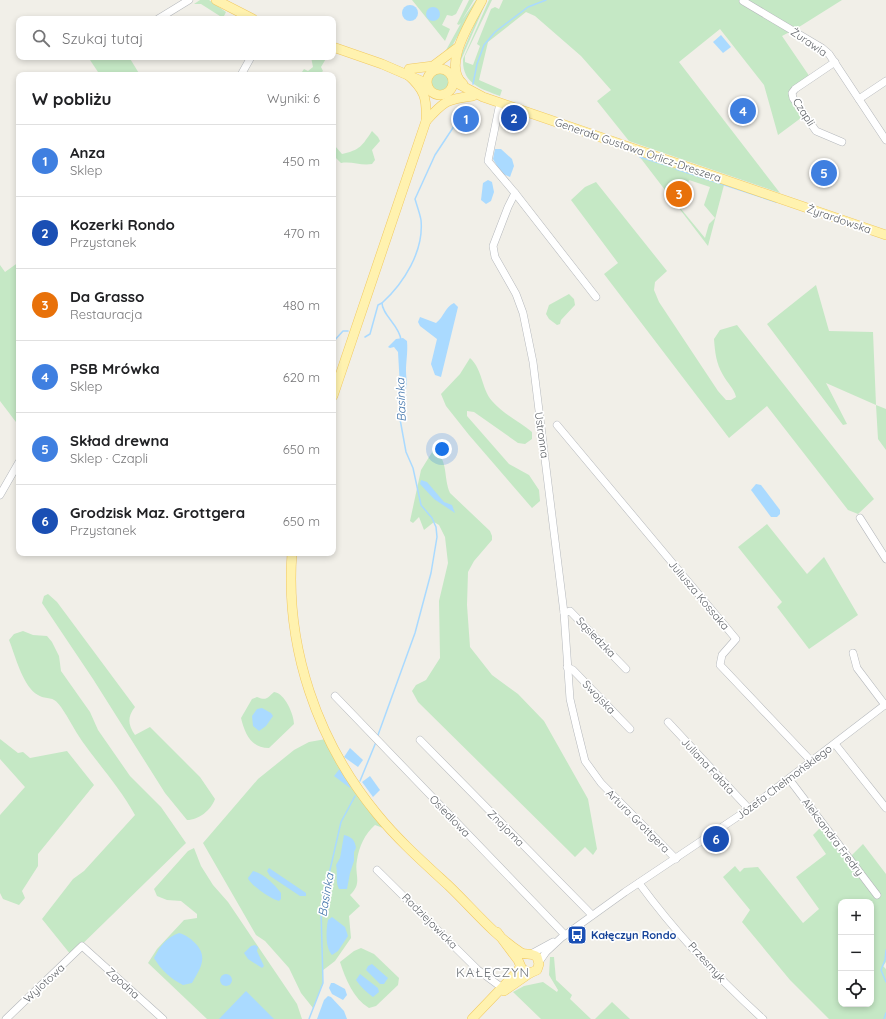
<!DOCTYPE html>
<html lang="pl">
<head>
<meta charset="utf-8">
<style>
	body { margin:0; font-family:Quicksand,sans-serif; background:#f2f2f2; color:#202124 }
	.controls { position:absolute; right:12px; bottom:12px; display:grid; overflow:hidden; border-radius:8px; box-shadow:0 2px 6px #0003 }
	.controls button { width:36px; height:36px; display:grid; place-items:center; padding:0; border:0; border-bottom:1px solid #e0e0e0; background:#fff; color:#202124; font:20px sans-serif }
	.you { position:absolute; left:442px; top:449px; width:14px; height:14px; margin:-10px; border:3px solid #fff; border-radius:50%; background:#1a73e8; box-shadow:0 0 0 6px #1a73e833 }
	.badge { display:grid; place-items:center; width:26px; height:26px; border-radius:50%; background:#db2777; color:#fff; font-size:13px; font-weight:700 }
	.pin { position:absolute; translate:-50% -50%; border:2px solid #fff; box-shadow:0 1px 4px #0006 }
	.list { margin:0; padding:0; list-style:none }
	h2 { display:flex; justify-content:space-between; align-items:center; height:52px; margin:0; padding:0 16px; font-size:17px }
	h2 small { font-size:13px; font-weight:400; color:#757577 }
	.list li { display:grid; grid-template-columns:26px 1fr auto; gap:12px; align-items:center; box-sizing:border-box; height:72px; padding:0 16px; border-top:1px solid #e0e0e0 }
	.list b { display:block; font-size:15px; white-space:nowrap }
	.list p { margin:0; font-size:13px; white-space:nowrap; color:#757577 }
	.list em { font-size:13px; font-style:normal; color:#757577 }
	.icon { flex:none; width:22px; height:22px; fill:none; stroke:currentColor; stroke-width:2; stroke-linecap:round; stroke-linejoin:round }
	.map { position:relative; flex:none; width:886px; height:1019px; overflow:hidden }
	.search { position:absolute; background:#fff; box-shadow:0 2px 6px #0003; left:16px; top:16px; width:320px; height:44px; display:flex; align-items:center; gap:10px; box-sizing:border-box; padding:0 14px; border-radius:8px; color:#757577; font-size:15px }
	.panel { position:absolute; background:#fff; box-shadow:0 2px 6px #0003; left:16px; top:72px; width:320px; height:484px; border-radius:8px }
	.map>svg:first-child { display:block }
	.green { fill:#c5e8c5; fill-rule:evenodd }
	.water { fill:#aadaff }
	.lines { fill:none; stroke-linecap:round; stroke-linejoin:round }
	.stream { stroke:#aadaff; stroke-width:1.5 }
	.minor-casing { stroke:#b5b8bc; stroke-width:8 }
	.major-casing { stroke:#f2c960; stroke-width:10 }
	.minor { stroke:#fff; stroke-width:7 }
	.major { stroke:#fff2af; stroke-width:9 }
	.labels { text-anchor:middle; stroke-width:3.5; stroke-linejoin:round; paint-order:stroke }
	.street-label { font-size:11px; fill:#5f6368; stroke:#fff }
	.transit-label { font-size:11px; font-weight:bold; fill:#164399; stroke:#fff; text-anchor:start }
	.water-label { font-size:12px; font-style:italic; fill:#4174aa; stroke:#fff }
	.quarter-label { font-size:13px; letter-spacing:1px; fill:#70757a; stroke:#fff }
</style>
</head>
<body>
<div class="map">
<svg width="886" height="1019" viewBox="0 0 886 1019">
	<rect width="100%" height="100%" fill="#f1efe8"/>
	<g class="green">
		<polygon points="200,0 209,0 226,12 223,18 201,4 194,4"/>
		<polygon points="412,0 463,0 456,14 452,16 447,15 442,25 450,29 445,41"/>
		<polygon points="469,0 474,0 462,20 476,0 478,0 451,48 445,52 461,23 459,25 457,24"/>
		<polygon points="485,0 487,0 461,60 459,60"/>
		<path d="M489 0H492L465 56V62L473 65 480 46 477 44 491 9 495 7 499 9 503 0H842L799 27 782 36 812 80 792 93 805 115 778 135 764 85 720 29 679 62 780 193 629 141 597 101 611 90 581 56 535 16 526 12 488 42 479 80 502 90 500 96C481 89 462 84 463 59Z"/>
		<polygon points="88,57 129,57 140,75 100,75"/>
		<polygon points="311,57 327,57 321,67 323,71 319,75 300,75 304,69 308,71 313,67"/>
		<circle cx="440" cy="83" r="10"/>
		<path d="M372 131 378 137 380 141 372 150 375 160 372 164C361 166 352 161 341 163L334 156 333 146H335L342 154C360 150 362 146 372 131Z"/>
		<path d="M639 156 724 185 708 246ZM689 180 710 187 704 205 715 218 709 224 705 238 672 198 676 184 687 187Z"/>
		<path d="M596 182 667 271 655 282 654 290 659 302 718 391 726 400H731L736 397C734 388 727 383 723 375 716 363 715 352 714 339L720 330 737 325 874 499 858 514 848 510 767 406 729 438 604 274 618 263 571 200 585 187Z"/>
		<polygon points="19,262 19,426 0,401 0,265 5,272"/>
		<polygon points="816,285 829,331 873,332 876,405 886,409 886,450 878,439 876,405 826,383 847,424 843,425 767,324"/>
		<polygon points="569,294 574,299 575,305 561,320 560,324 557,325 549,319 546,314 549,305"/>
		<path d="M470 358C483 370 481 388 492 401 503 414 519 421 532 432V439L525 444 518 443 474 412 467 411V416L509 464 529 475 539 490 540 501 532 508 469 435 446 406 441 394 460 374Z"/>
		<path d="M434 449C449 461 443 477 450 493L490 531 492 536V540L474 561 468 572 467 605 470 647 492 675 518 694 544 721 588 799 597 849 593 855 585 847 575 857 418 702 412 691 416 685 426 680 440 658 439 601 448 563 445 537 439 525 434 522 424 530 419 517 413 523 410 521 421 470Z"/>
		<polygon points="767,524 807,574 824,557 858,615 809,649 777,607 782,602 738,547"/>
		<path d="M48 594 57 602 135 707C127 717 128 725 135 735L150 727 200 777 215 799C211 810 199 820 187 820L165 793 93 679 42 603 44 596Z"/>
		<path d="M23 631 33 635 47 636 52 642 59 656 61 671 90 712 98 730 130 776 161 807 186 843 71 955 42 919 73 879 84 871 135 815C120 788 100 766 82 741 74 730 69 718 61 707 52 694 48 701 38 695 23 687 15 655 9 640L14 634Z"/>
		<path d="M274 692C285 693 294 715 294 724L269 748C251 748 245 734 241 718L252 699 257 697C267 701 267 698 274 692Z"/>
		<polygon points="0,739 18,753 23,752 30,758 67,751 94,785 38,854 38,866 22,891 25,898 19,905 3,899 0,893 0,815 25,787 0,759"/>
		<path d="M326 739 383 828 375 825C365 834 359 846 357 860 354 875 363 883 350 895L360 906 349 916 351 938 335 961 322 971 323 983 313 1008 301 993 289 968 265 941 256 935 203 843 258 779 294 750 309 742Z"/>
		<path d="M821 827 847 860 863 844 886 874V962L883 966 886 969V1019H829L790 980 742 922 750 910 723 877 735 866 740 872 744 868 758 867 803 923 819 909 796 877 826 854 813 835ZM841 902H871V1004H841Z"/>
		<polygon points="194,848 201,866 213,885 228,902 297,1004 302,1019 207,1019 148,963 157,949 184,920 197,918 197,914 181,901 167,900 157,896 154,889 188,851"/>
		<path d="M361 948 374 954 399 978 398 985 376 1006 369 1008C353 998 346 980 340 962L354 951Z"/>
		<polygon points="550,957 554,957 556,980 572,995 570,999 591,1019 541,1019 513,992 524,986 543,982 557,992 558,990 549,975"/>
		<polygon points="612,1002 630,1019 595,1019"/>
	</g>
	<g class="water">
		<circle cx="410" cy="13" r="8"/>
		<circle cx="433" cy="14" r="7"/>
		<polygon points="721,35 731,47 723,53 713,42"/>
		<polygon points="495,149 501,149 512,159 514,166 510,177 501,173 493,159"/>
		<polygon points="488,180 492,182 494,192 491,201 486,204 481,200 483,183"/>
		<path d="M454 303 458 307 441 377 435 375 431 364 437 339 420 326 418 322 420 317 436 323C444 317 445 307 454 303Z"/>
		<path d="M403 338 407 341C408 352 406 361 406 371 406 378 408 384 405 391L400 387 398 352 394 347 390 348 388 347 396 339Z"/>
		<polygon points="421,480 427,482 444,502 452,505 455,513 434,499 420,484"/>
		<polygon points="756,484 761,485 780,510 780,514 777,517 771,517 751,490"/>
		<polygon points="262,708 271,713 273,716 266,726 259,731 253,726 252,716 257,709"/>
		<polygon points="350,748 363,760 358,767 344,757"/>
		<polygon points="342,766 353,784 350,788 334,776"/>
		<polygon points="370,776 380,790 373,797 362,782"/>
		<path d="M344 835C352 837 355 840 356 848L354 852V861L350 873 347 889H339C335 881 338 874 336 865L340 858Z"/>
		<polygon points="269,868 306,893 306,896 300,896 270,876 267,871"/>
		<path d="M253 871C264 874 274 884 281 893V899L279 901C272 900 249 884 248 878Z"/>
		<path d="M332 917 345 927 348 936 338 951 332 955C325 948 326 929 328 920Z"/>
		<path d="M179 933C186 935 190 938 195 943 209 957 200 969 192 983L183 985C171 979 161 970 154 958 160 946 167 937 179 933Z"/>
		<polygon points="255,945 258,947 257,951 264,966 262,968 248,959 244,953 251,946"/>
		<polygon points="372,964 388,978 384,984 380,984 366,970 368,966"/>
		<circle cx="226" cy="980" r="6"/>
		<path d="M360 974 378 988 379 992 373 997C366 992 361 987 356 980Z"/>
		<polygon points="331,983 334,983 345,989 347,995 343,1000 332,994 329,988"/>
		<polygon points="246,991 274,1019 219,1019"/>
		<polygon points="328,996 331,997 344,1011 347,1019 317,1019 324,1000"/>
	</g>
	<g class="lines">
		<g class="stream">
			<polyline points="473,84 477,64 484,45 495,32 528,7 546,0"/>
			<polyline points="640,157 669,166"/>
			<polyline points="676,169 776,202"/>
			<polyline points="365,337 370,334 378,305 382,303"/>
			<path d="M401 340C400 326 382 315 382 303 404 283 424 251 421 220 420 214 417 206 415 199L435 155 468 105"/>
			<polyline points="333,342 343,331 348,331"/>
			<polyline points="378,735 415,633 431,573 437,537 436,527 432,518 421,505 413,468 406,452 400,419 401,387"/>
			<polyline points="360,781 376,742"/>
			<polyline points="886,950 885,960 881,970 886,982"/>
			<polyline points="309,1019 323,983 321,909 341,822 355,796"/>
			<polyline points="884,1019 886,1013"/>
		</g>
		<g class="minor-casing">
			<g id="minor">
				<polyline points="743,1 822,48 829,54 886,140"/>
				<polyline points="158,19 189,0"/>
				<polyline points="835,62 795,89 792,93 793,98 816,131 842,142"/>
				<polyline points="241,75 251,57"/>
				<polyline points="859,99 886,81"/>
				<polyline points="500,103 488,161 515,193 508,207 493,246 495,257 516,294 523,313 533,362 564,613 570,699 577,729 585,761 601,783 676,859"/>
				<polyline points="515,193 596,297"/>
				<polyline points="557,425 736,639 722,655 720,665 812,762"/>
				<polyline points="0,495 19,462"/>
				<polyline points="860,518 886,559"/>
				<polyline points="564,613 570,611 626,669"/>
				<polyline points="853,653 857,668 885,705"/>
				<polyline points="567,667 573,670 630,729"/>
				<polyline points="335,696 565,935"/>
				<polyline points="668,722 749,809"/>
				<polyline points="420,740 592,915"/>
				<polyline points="835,744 886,808"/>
				<polyline points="789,779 877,895"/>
				<polyline points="377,870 478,970 501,987"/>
				<path d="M639 883C675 932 718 978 763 1019"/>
				<polyline points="531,954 553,942"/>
				<polyline points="539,962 546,952 561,938 625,892 749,809 886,704"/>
				<polyline points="6,1019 82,946 163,1019"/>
			</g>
		</g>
		<g class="major-casing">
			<g id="major">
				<polyline points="216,0 253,19"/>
				<polyline points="333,47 382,64 426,83"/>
				<circle cx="440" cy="82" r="13"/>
				<polyline points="409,69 433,66 457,48"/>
				<polyline points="453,81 483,97 886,235"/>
				<path d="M463 84C441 65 472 20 482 0"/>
				<path d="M426 121C444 101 447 99 473 96"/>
				<path d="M333 396 426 121C427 98 425 90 407 74"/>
				<path d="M292 553C285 647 317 741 377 814 398 840 424 863 449 886 472 908 494 935 520 952 525 956 531 952 537 957L539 964 537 970 530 973 522 969 518 960 497 932"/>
				<polyline points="504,991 530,973"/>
				<polyline points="472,1019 517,972 520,967"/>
			</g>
		</g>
		<use href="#minor" class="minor"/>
		<use href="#major" class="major"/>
	</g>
	<defs>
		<g id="bus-square" transform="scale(1)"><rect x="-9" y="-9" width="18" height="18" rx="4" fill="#1a4fb4" stroke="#fff"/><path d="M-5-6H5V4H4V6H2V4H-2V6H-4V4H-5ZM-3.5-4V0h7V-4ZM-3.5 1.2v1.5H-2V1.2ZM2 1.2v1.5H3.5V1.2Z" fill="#fff"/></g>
	</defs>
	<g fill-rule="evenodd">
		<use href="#bus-square" x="577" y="935"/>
	</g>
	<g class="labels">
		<g class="street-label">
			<text transform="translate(809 42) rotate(34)" y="4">Żurawia</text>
			<text transform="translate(804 112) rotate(57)" y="4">Czapli</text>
			<text transform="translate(638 150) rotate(19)" y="4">Generała Gustawa Orlicz-Dreszera</text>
			<text transform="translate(839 219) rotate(19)" y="4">Żyrardowska</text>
			<text transform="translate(542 435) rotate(82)" y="4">Ustronna</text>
			<text transform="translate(699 595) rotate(50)" y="4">Juliusza Kossaka</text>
			<text transform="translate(596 637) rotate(46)" y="4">Sąsiedzka</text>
			<text transform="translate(599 697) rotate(46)" y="4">Swojska</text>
			<text transform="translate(708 766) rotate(47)" y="4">Juliana Fałata</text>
			<text transform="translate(784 782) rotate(-37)" y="4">Józefa Chełmońskiego</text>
			<text transform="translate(450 816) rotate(46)" y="4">Osiedlowa</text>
			<text transform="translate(638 821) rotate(45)" y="4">Artura Grottgera</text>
			<text transform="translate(506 828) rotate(45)" y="4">Znajoma</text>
			<text transform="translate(833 837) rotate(53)" y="4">Aleksandra Fredry</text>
			<text transform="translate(430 921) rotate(45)" y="4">Radziejowicka</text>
			<text transform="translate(707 962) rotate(48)" y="4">Przesmyk</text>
			<text transform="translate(44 983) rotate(-43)" y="4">Wylotowa</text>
			<text transform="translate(123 983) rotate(42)" y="4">Zgodna</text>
		</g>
		<g class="transit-label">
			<text x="591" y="939">Kałęczyn Rondo</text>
		</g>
		<g class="water-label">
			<text transform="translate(401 400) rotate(-92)" y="4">Basinka</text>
			<text transform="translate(326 895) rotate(-80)" y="4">Basinka</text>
		</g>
		<g class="quarter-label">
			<text x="493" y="977">KAŁĘCZYN</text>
		</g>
	</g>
</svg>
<div class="controls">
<button>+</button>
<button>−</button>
<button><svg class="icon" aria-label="locate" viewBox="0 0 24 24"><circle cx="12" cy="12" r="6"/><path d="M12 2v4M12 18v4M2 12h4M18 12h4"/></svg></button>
</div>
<div class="you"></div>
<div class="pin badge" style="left:466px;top:119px;background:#3f7fe0">1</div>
<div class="pin badge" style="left:514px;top:118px;background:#1a4fb4">2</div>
<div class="pin badge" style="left:679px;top:194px;background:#e8710a">3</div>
<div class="pin badge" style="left:743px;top:111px;background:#3f7fe0">4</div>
<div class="pin badge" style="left:824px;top:173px;background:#3f7fe0">5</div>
<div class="pin badge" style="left:716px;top:839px;background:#1a4fb4">6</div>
<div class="search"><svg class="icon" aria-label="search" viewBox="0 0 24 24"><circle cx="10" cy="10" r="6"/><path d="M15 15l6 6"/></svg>Szukaj tutaj</div>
<section class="panel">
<h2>W pobliżu<small>Wyniki: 6</small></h2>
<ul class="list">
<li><span class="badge" style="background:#3f7fe0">1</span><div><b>Anza</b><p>Sklep</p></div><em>450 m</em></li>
<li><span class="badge" style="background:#1a4fb4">2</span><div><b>Kozerki Rondo</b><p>Przystanek</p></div><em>470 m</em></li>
<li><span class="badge" style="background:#e8710a">3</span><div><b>Da Grasso</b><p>Restauracja</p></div><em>480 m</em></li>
<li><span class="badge" style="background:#3f7fe0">4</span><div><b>PSB Mrówka</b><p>Sklep</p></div><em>620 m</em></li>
<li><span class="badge" style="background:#3f7fe0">5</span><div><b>Skład drewna</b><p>Sklep · Czapli</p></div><em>650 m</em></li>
<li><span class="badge" style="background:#1a4fb4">6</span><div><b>Grodzisk Maz. Grottgera</b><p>Przystanek</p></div><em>650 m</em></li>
</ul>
</section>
</div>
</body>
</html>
